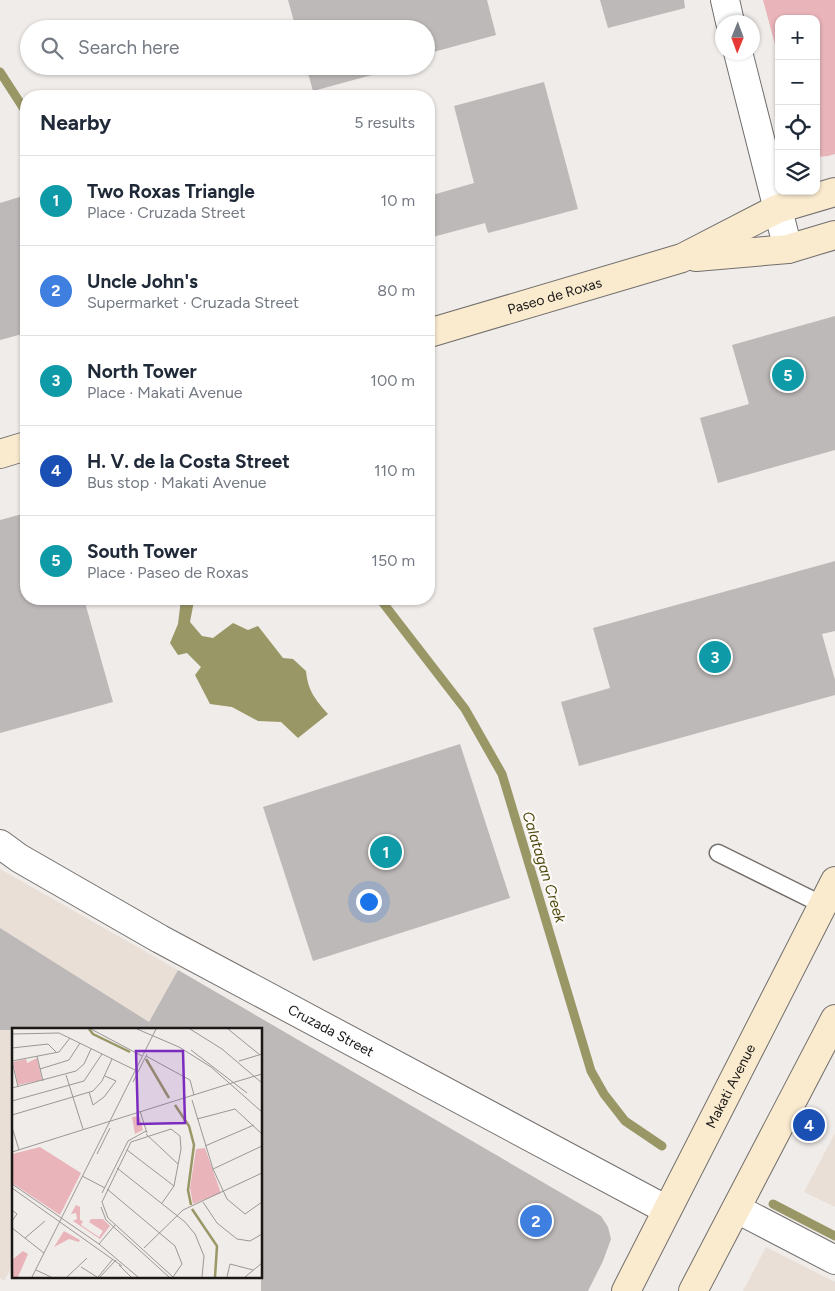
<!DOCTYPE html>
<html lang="en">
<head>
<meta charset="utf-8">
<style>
	body { margin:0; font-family:Figtree,sans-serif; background:#f6f6f7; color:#1f2937 }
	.controls { position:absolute; right:15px; top:15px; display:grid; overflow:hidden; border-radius:10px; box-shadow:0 1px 4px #0004 }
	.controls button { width:45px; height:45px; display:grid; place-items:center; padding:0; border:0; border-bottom:1px solid #e0e1e3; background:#fff; color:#1f2937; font:25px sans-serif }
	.compass { position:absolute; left:715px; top:15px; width:45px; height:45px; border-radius:50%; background:#fff; box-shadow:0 1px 4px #0004; rotate:181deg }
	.you { position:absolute; left:368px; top:901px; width:18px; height:18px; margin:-12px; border:4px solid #fff; border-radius:50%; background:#1a73e8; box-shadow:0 0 0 8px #1a73e833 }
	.badge { display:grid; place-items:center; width:32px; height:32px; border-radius:50%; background:#7c46bd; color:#fff; font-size:16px; font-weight:700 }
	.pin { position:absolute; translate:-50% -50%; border:2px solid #fff; box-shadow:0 1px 5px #0006 }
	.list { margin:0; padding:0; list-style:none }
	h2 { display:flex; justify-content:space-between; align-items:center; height:65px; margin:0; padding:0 20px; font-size:21px }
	h2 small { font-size:16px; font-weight:400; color:#747a83 }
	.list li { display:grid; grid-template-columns:32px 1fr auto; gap:15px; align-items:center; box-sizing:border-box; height:90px; padding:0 20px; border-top:1px solid #e0e1e3 }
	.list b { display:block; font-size:19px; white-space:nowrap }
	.list p { margin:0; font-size:16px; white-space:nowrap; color:#747a83 }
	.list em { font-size:16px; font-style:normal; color:#747a83 }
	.icon { flex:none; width:28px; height:28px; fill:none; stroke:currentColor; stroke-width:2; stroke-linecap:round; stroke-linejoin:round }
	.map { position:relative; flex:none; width:835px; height:1291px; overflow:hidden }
	.search { position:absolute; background:#fff; box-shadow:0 1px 4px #0004; left:20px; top:20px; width:415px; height:55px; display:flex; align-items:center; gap:12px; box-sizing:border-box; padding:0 18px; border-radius:28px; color:#747a83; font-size:19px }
	.panel { position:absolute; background:#fff; box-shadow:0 1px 4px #0004; left:20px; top:90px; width:415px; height:515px; border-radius:20px }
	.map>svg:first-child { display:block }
	.built { fill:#e9dfd7 }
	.green { fill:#e9b4ba }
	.water { fill:#9a9767 }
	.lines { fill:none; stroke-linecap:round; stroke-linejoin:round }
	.stream { stroke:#9a9767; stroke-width:9 }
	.building { fill:#bdb9b8 }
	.lane-casing { stroke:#726f6d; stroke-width:19 }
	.street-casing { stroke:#726f6d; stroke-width:30 }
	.secondary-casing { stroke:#726f6d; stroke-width:30 }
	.lane { stroke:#fff; stroke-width:16 }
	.street { stroke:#fff; stroke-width:28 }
	.secondary { stroke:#faebcf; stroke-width:28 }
	.labels { text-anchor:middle; stroke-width:4.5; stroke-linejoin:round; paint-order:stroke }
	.street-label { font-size:14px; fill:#191817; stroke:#fdf9f7 }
	.water-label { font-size:15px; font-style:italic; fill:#4c480b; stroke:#fdf9f7 }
	.inset-river { fill:none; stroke:#9a9767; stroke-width:2.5 }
	.inset-road { fill:none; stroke:#9a9795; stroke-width:1 }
	.view { fill:#7b2cbf; fill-opacity:0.15; stroke:#7b2cbf; stroke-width:2.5 }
	.inset-edge { fill:none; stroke:#191817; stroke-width:2.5 }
</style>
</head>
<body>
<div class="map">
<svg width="835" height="1291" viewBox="0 0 835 1291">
	<rect width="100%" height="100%" fill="#f0ece9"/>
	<g class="built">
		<polygon points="0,869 178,970 145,1030 14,1030 14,1263 4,1281 0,1278"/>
		<polygon points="835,1133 835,1207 804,1192"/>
		<polygon points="766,1247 835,1282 835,1291 743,1291"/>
	</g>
	<polygon class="green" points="763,0 835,0 835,154 828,156 816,157 816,19 779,19 779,59"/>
	<path class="water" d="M181 599H202L194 601 190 622 202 636 213 638 233 623 248 630 258 626 283 658 293 659 306 671C308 691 315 699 328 714L298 738 281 722 258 721 232 707 210 704 195 675 201 667 187 653 178 655 170 643 178 624Z"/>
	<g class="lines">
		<g class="stream">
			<polyline points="0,72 26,112"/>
			<polyline points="380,599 465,709 502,774 591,1071 604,1094 625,1121 662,1146"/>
			<polyline points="773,1204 835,1236"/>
		</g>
	</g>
	<g class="building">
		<polygon points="288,0 487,0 496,35 426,54 426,29 296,29"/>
		<polygon points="600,0 684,0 685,8 608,28"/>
		<polygon points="306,66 405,66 313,91"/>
		<polygon points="544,82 578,209 488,233 485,223 429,238 429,196 474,183 454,106"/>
		<polygon points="26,195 26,333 0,340 0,203"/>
		<polygon points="835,316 835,450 718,483 700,418 749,404 732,345"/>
		<polygon points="26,513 26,599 84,599 113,702 0,733 0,520"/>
		<polygon points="835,561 835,631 822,634 835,680 835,695 579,766 561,702 610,688 593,628"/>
		<polygon points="460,744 510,898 313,961 263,807"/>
		<polygon points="0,928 149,1022 178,970 601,1216 608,1227 611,1239 603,1261 588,1291 261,1291 261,1030 0,1030"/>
	</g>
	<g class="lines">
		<g class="lane-casing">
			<polyline id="lane" points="718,853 823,905"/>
		</g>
		<g class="street-casing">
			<g id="street">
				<polyline points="725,0 730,22"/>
				<polyline points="738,52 788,249"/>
				<path id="s1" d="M0 844 19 858 160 939 667 1210"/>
				<polyline points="737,1209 835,1260"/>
			</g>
		</g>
		<g class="secondary-casing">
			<g id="secondary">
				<polyline points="696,257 788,249 835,235"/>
				<path id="s2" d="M429 333 682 258 777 209 835 192"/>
				<polyline points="0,454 26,446"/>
				<path id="s3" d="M626 1291 835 881"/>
				<polyline points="693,1291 835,1019"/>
			</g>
		</g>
		<use href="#lane" class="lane"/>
		<use href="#street" class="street"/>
		<use href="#secondary" class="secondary"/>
	</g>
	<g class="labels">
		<g class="street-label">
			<text dy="5" stroke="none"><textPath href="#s2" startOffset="131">Paseo de Roxas</textPath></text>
			<text dy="5" stroke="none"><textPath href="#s1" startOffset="380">Cruzada Street</textPath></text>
			<text dy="5" stroke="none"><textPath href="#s3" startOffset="230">Makati Avenue</textPath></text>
		</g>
		<g class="water-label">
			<text transform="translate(544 867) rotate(73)" y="5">Calatagan Creek</text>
		</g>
	</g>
	<g transform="translate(12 1028)">
		<rect width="250" height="250" fill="#f0ece9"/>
		<path d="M25 30 30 52 6 57 1 34 14 31 15 35ZM127 88 131 102 123 106 120 89ZM28 119 69 145 48 187 0 155V126ZM193 120 209 165 181 176 178 160 184 121ZM64 177 68 179V192L71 193 69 197 87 209 91 203 77 194 79 191H91L98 198 88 211 61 193 65 191 64 185 59 186ZM52 203 68 212 67 214 57 211 42 219ZM11 223 16 226 6 249H0V232Z" fill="#e9b4ba"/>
		<path class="inset-river" d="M77 1 81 6 118 24M134 31 157 70M163 77 177 98 182 117 176 162 179 177M180 181 205 218 203 249"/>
		<path class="inset-road" d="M79 1 130 28M125 1 167 19 199 39 250 84M178 1 210 21 250 55M216 1 248 27M0 6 47 5 123 42M0 20 36 16 45 25M179 22 235 65M25 28 31 53M134 28 178 52 182 67M0 33 47 24 58 10M0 33 6 59M227 33 250 26M28 41 57 32 68 15M54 47 71 101M121 54 135 26M223 54 250 46M0 60 64 43 72 36 79 21M77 64 81 77 92 69 104 53 93 48M180 72 201 141 215 171 233 186 250 174M0 73 72 53 90 26M128 83 135 105M0 87 81 63 90 53 100 31M185 91 223 81 250 106M0 99 7 122M134 106 166 136M193 118 242 97M115 122 162 158M0 124 223 54M85 126 98 100M105 140 173 194 183 206 192 228 190 249M201 141 250 118M70 148 93 160M0 156 87 216 126 249M0 160 110 238M95 161 163 218 170 236 161 249M90 165 116 113 134 103M191 174 205 195 225 211 238 213 250 206M150 175 162 158 169 121 168 108 159 101 119 114 90 174 96 190 161 249M89 179 94 192 157 249M0 182 5 186 0 193M0 200 32 225M13 210 33 193M87 216 103 197M132 220 171 182 250 145M107 237 119 249M69 239 85 249M24 242 39 249M20 249 144 1M55 249 75 230M86 249 101 231M88 249 104 232M215 249 218 236 241 242M233 249 250 235"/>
		<path class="view" d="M124 23H171L173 95 126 96Z"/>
		<rect width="250" height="250" class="inset-edge"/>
	</g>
</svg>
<div class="controls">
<button>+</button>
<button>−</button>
<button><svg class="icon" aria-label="locate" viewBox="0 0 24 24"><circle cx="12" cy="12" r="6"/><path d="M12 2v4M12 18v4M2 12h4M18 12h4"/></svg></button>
<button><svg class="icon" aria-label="layers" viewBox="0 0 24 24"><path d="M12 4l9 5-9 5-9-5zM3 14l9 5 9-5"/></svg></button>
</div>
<svg class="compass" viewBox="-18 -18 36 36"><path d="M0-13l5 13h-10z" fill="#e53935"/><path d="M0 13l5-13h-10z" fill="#747a83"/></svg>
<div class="you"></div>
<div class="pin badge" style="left:386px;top:852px;background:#0f9aa8">1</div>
<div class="pin badge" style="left:536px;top:1221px;background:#3f7fe0">2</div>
<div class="pin badge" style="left:715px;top:657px;background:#0f9aa8">3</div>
<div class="pin badge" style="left:809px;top:1125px;background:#1a4fb4">4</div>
<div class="pin badge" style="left:788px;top:375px;background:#0f9aa8">5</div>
<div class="search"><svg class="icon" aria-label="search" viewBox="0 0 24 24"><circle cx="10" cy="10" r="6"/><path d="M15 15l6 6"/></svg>Search here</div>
<section class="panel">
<h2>Nearby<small>5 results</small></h2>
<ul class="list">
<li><span class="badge" style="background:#0f9aa8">1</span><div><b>Two Roxas Triangle</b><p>Place · Cruzada Street</p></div><em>10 m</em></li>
<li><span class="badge" style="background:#3f7fe0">2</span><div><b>Uncle John's</b><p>Supermarket · Cruzada Street</p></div><em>80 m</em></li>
<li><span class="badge" style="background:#0f9aa8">3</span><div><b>North Tower</b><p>Place · Makati Avenue</p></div><em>100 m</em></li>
<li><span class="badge" style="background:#1a4fb4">4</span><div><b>H. V. de la Costa Street</b><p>Bus stop · Makati Avenue</p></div><em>110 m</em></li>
<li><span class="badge" style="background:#0f9aa8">5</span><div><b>South Tower</b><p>Place · Paseo de Roxas</p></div><em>150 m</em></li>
</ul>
</section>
</div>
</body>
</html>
